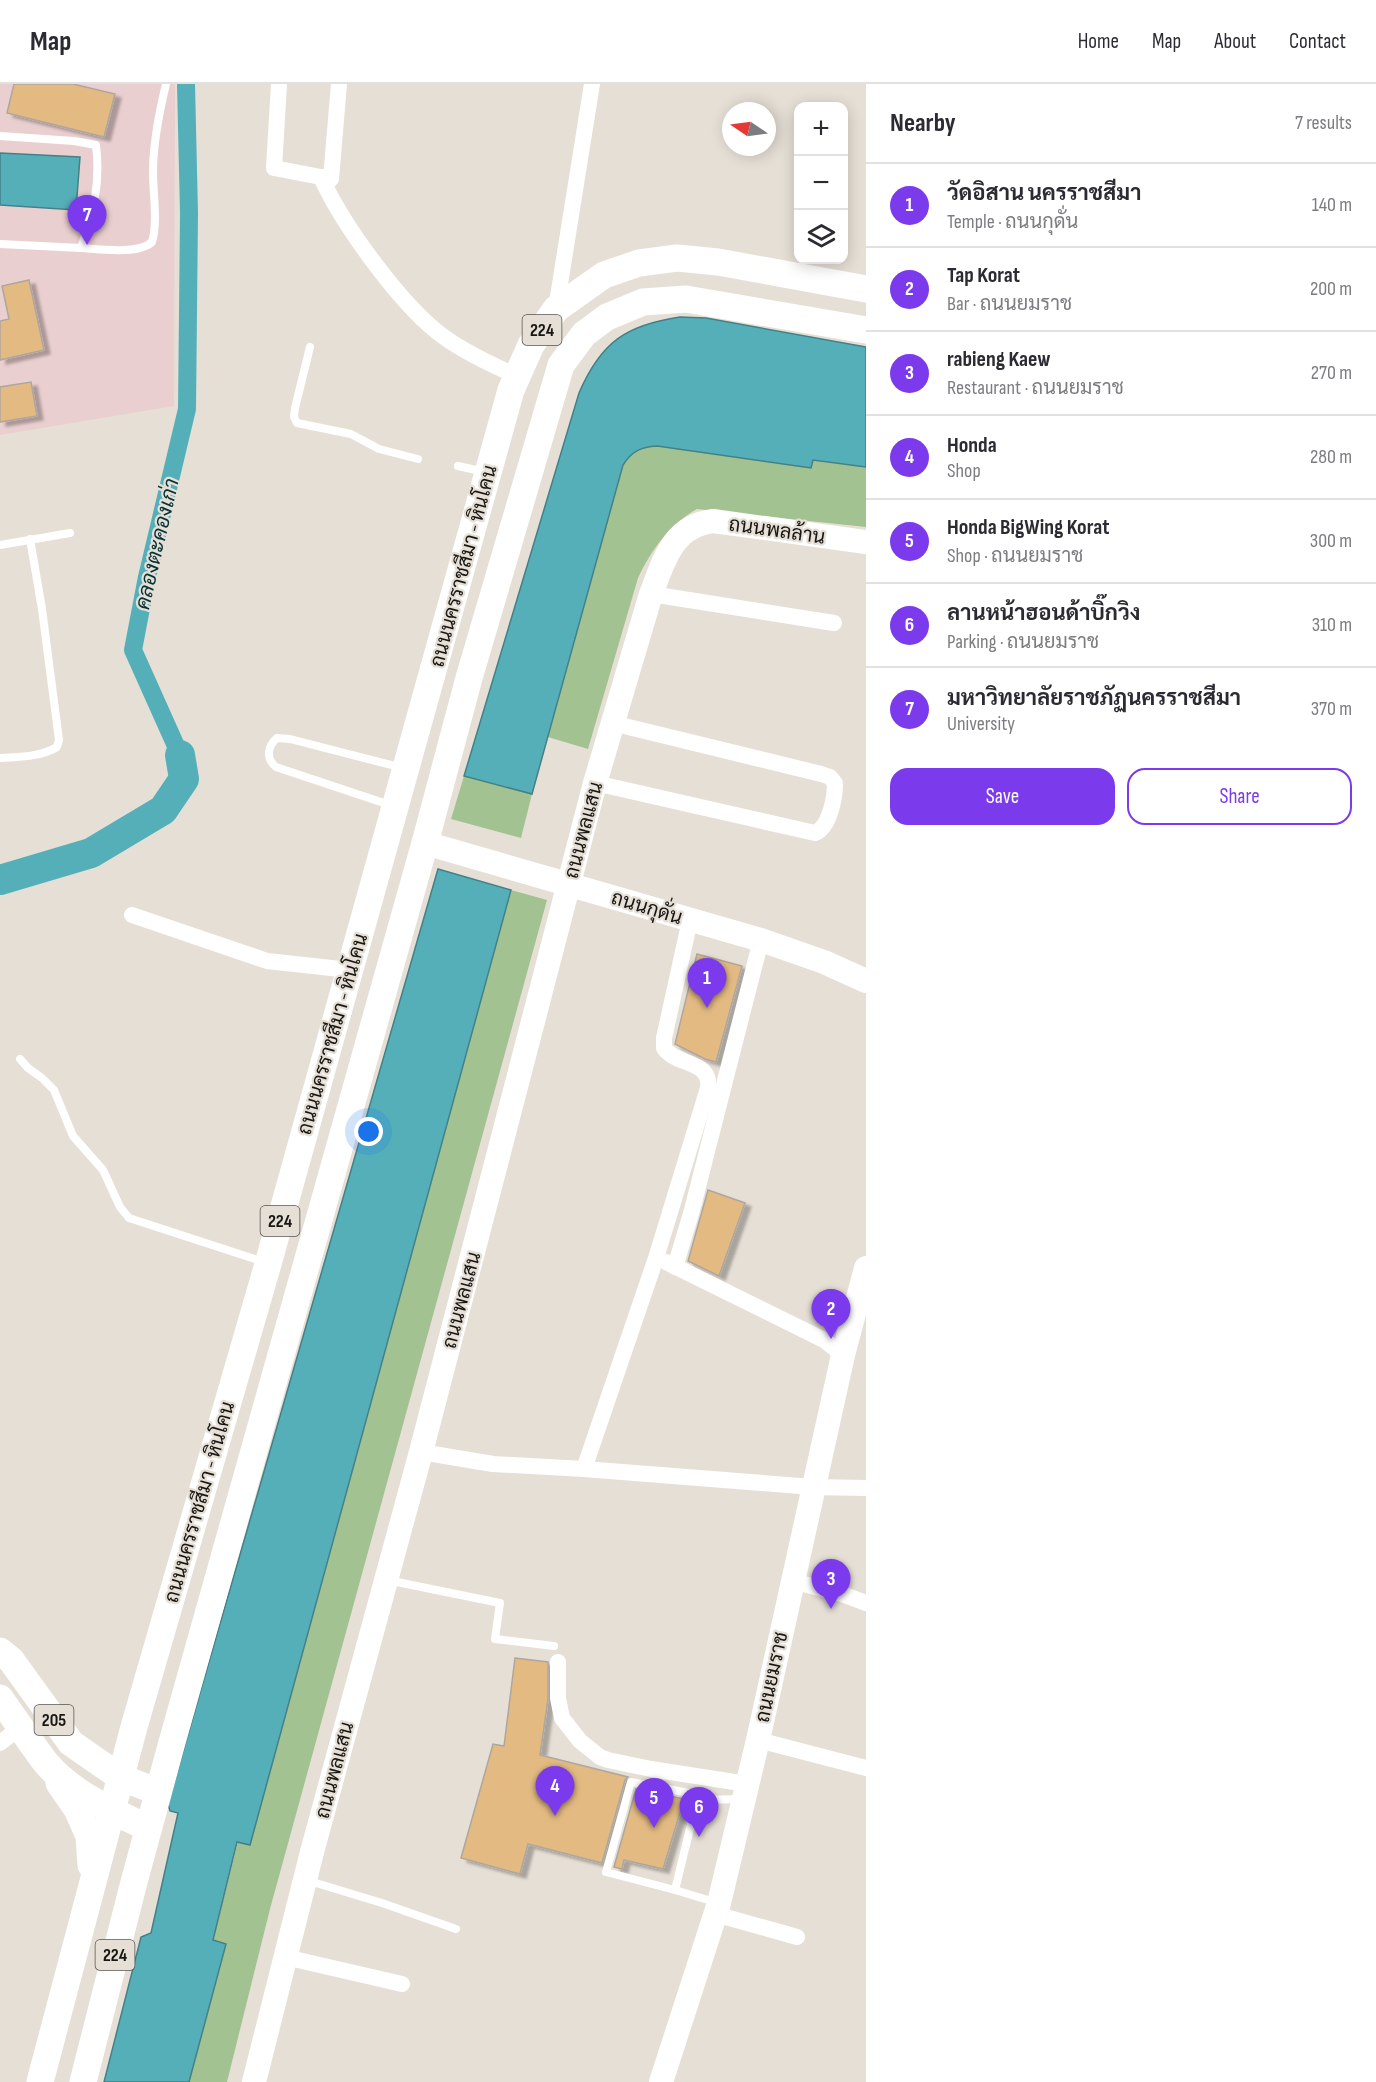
<!DOCTYPE html>
<html lang="en">
<head>
<meta charset="utf-8">
<style>
	body { margin:0; font-family:"Sofia Sans Condensed",Sarabun,sans-serif; background:#f2f2f3; color:#2b2b33 }
	.controls { position:absolute; right:18px; top:18px; display:grid; overflow:hidden; border-radius:12px; box-shadow:0 3px 15px #0003 }
	.controls button { width:54px; height:54px; display:grid; place-items:center; padding:0; border:0; border-bottom:2px solid #e1e1e2; background:#fff; color:#2b2b33; font:30px sans-serif }
	.compass { position:absolute; left:722px; top:18px; width:54px; height:54px; border-radius:50%; background:#fff; box-shadow:0 3px 15px #0003; rotate:283deg }
	.you { position:absolute; left:369px; top:1048px; width:21px; height:21px; margin:-15px; border:4px solid #fff; border-radius:50%; background:#1a73e8; box-shadow:0 0 0 9px #1a73e833 }
	.badge { display:grid; place-items:center; width:39px; height:39px; border-radius:50%; background:#7c3aed; color:#fff; font-size:20px; font-weight:700 }
	.pin { position:absolute; translate:-50% -50px; filter:drop-shadow(0 2px 3px #0008) }
	.pin::after { content:''; position:absolute; top:32px; width:21px; height:18px; background:inherit; clip-path:polygon(0 0,100% 0,50% 100%) }
	.list { margin:0; padding:0; list-style:none }
	h2 { display:flex; justify-content:space-between; align-items:center; height:78px; margin:0; padding:0 24px; font-size:26px }
	h2 small { font-size:20px; font-weight:400; color:#7c7c81 }
	.list li { display:grid; grid-template-columns:39px 1fr auto; gap:18px; align-items:center; box-sizing:border-box; height:84px; padding:0 24px; border-top:2px solid #e1e1e2 }
	.list b { display:block; font-size:22px; white-space:nowrap }
	.list p { margin:0; font-size:20px; white-space:nowrap; color:#7c7c81 }
	.list em { font-size:20px; font-style:normal; color:#7c7c81 }
	.actions { display:flex; gap:12px; padding:18px 24px }
	.actions a { flex:1; padding:14px 0; border:2px solid #7c3aed; border-radius:18px; text-align:center; font-size:21px; color:#7c3aed }
	.actions .main { background:#7c3aed; color:#fff }
	.icon { flex:none; width:33px; height:33px; fill:none; stroke:currentColor; stroke-width:2; stroke-linecap:round; stroke-linejoin:round }
	.map { position:relative; flex:none; width:866px; height:1998px; overflow:hidden }
	header { display:flex; align-items:center; gap:36px; box-sizing:border-box; height:84px; padding:0 30px; background:#fff; border-bottom:2px solid #e1e1e2 }
	header strong { font-size:28px }
	nav { display:flex; gap:33px; margin-inline-start:auto; font-size:21px }
	main { display:flex }
	aside { flex:1; background:#fff }
	.map>svg:first-child { display:block }
	.education { fill:#eacfd0 }
	.green { fill:#a3c291 }
	.water { fill:#55afb9; stroke:#438187; stroke-width:1.5 }
	.lines { fill:none; stroke-linecap:round; stroke-linejoin:round }
	.canal { stroke:#55afb9; stroke-width:18 }
	.river { stroke:#55afb9; stroke-width:30 }
	.building { fill:#e3ba82; stroke:#aea79e; stroke-width:1.5; filter:url(#shadow) }
	.lane { stroke:#fff; stroke-width:8 }
	.street { stroke:#fff; stroke-width:16 }
	.secondary { stroke:#fff; stroke-width:24 }
	.primary { stroke:#fff; stroke-width:27 }
	.labels { text-anchor:middle; stroke-width:4.5; stroke-linejoin:round; paint-order:stroke }
	.shield { fill:#e6dfd6; stroke:#56524e; stroke-width:1.5 }
	.shield-label { font-size:18px; font-weight:bold; fill:#181613 }
	.street-label { font-size:20px; fill:#181613; stroke:#e6dfd6 }
	.water-label { font-size:21px; font-style:italic; fill:#043236; stroke:#e6dfd6 }
</style>
</head>
<body>
<header>
<strong>Map</strong>
<nav><a>Home</a><a>Map</a><a>About</a><a>Contact</a></nav>
</header>
<main>
<div class="map">
<svg width="866" height="1998" viewBox="0 0 866 1998">
	<defs>
		<filter id="shadow"><feDropShadow dx="6" dy="4" stdDeviation="1.5" flood-color="#0004"/></filter>
	</defs>
	<rect width="100%" height="100%" fill="#e6dfd6"/>
	<polygon class="education" points="0,0 175,0 174,322 0,351"/>
	<g class="green">
		<path d="M657 362 811 384 813 376 866 383V443L697 425C669 441 652 465 638 494L588 665 548 653 623 381C632 367 641 363 657 362Z"/>
		<polygon points="464,692 532,710 521,754 451,735"/>
		<polygon points="511,806 547,816 270,1825 227,1998 189,1998 226,1860 213,1857 238,1758 250,1761"/>
	</g>
	<g class="water">
		<polygon points="0,69 80,73 76,126 0,121"/>
		<path d="M680 233 706 234 866 263V383L813 376 811 384 657 362C641 363 632 367 623 381L532 710 464 692 579 309C601 258 626 241 680 233Z"/>
		<polygon points="438,785 511,806 250,1761 237,1758 213,1856 226,1860 189,1998 104,1998 141,1853 151,1849 178,1729 170,1727 168,1720"/>
	</g>
	<g class="lines">
		<polyline class="canal" points="180,671 133,566 147,493 187,325 189,129 186,0"/>
		<polyline class="river" points="0,796 91,769 163,726 184,695 180,671"/>
	</g>
	<g class="building">
		<polygon points="14,0 73,0 115,10 104,53 7,29"/>
		<polygon points="29,196 44,266 0,276 0,237 9,235 2,202"/>
		<polygon points="31,298 37,332 0,338 0,303"/>
		<polygon points="697,870 742,882 716,978 705,975 675,960"/>
		<polygon points="708,1106 745,1119 719,1192 688,1177"/>
		<polygon points="515,1574 548,1578 548,1615 540,1671 628,1693 625,1696 602,1779 528,1760 520,1790 461,1774 493,1660 504,1662"/>
		<polygon points="636,1705 684,1715 663,1785 624,1776 622,1785 614,1783"/>
	</g>
	<g class="lines">
		<g class="lane">
			<path d="M0 52 74 57 96 61C101 101 93 127 81 164L0 160"/>
			<path d="M81 164C99 165 138 171 152 158 158 139 153 109 153 88 153 58 159 29 166 0"/>
			<polyline points="310,263 295,324 294,333 297,339 351,350 379,365 418,375"/>
			<polyline points="458,382 485,388"/>
			<polyline points="0,461 70,449"/>
			<path d="M0 674C18 673 41 673 57 663L59 656 42 525 30 455"/>
			<path d="M393 722 276 683C265 674 268 662 277 654L290 655 403 684"/>
			<polyline points="20,975 28,984 42,994 54,1006 73,1052 103,1086 120,1123 129,1134 264,1178"/>
			<polyline points="387,1496 500,1519 495,1555 554,1562"/>
			<polyline points="306,1796 382,1819 456,1845"/>
			<polyline points="675,1806 606,1788 631,1698 689,1709 695,1711 697,1716"/>
			<polyline points="718,1819 675,1806 697,1716 742,1715"/>
		</g>
		<g class="street">
			<polyline points="279,0 274,84 331,95 339,0"/>
			<path d="M321 93C342 140 402 223 444 253 466 269 492 281 517 292"/>
			<polyline points="556,225 592,0"/>
			<polyline points="651,510 834,539"/>
			<path d="M595 699 815 749C830 743 835 713 835 699L830 693 821 690 612 639"/>
			<polyline points="132,831 267,877 350,886"/>
			<polyline points="666,1178 824,1256 843,1271"/>
			<polyline points="675,1183 692,1126 761,856"/>
			<polyline points="421,1368 493,1380 584,1385 813,1403 866,1404"/>
			<path d="M584 1385 656 1174 708 1004C712 976 676 982 664 964V954L690 836"/>
			<polyline points="792,1497 842,1510 866,1519"/>
			<polyline points="558,1578 558,1614 562,1634 580,1657 600,1673 608,1676 651,1685 747,1700"/>
			<polyline points="758,1656 866,1684"/>
			<polyline points="0,1659 21,1643"/>
			<polyline points="715,1830 797,1853"/>
			<polyline points="285,1873 402,1900"/>
		</g>
		<g class="secondary">
			<polyline points="425,759 761,856 824,878 866,897"/>
			<path d="M254 1998 312 1768 421 1368 595 699 651 510C664 477 672 442 713 437L866 458"/>
			<polyline points="661,1998 719,1819 758,1656 843,1271 866,1184"/>
		</g>
		<g class="primary">
			<polyline points="0,1567 11,1576 71,1659 120,1693 158,1708"/>
			<path d="M0 1614C15 1635 30 1658 46 1679 72 1710 113 1727 148 1744"/>
			<polyline points="59,1699 77,1725 89,1752 91,1781"/>
			<polyline points="40,1998 134,1643 268,1180 511,306 531,261 556,225 604,191 639,179 677,174 718,178 866,205"/>
			<polyline points="83,1998 134,1798 171,1662 425,759 469,594 561,281 584,250 607,233 643,218 686,215 866,246"/>
		</g>
	</g>
	<g class="labels">
		<g class="shield">
			<rect x="522.5" y="231" width="39" height="30" rx="4.5"/>
			<rect x="260.5" y="1122" width="39" height="30" rx="4.5"/>
			<rect x="34.5" y="1621" width="39" height="30" rx="4.5"/>
			<rect x="95.5" y="1856" width="39" height="30" rx="4.5"/>
		</g>
		<g class="shield-label">
			<text x="542" y="252">224</text>
			<text x="280" y="1143">224</text>
			<text x="54" y="1642">205</text>
			<text x="115" y="1877">224</text>
		</g>
		<g class="street-label">
			<text transform="translate(777 446) rotate(8)" y="7">ถนนพลล้าน</text>
			<text transform="translate(463 482) rotate(-75)" y="7">ถนนนครราชสีมา - หินโคน</text>
			<text transform="translate(583 746) rotate(-75)" y="7">ถนนพลแสน</text>
			<text transform="translate(647 823) rotate(17)" y="7">ถนนกุดั่น</text>
			<text transform="translate(332 950) rotate(-74)" y="7">ถนนนครราชสีมา - หินโคน</text>
			<text transform="translate(461 1216) rotate(-75)" y="7">ถนนพลแสน</text>
			<text transform="translate(199 1418) rotate(-74)" y="7">ถนนนครราชสีมา - หินโคน</text>
			<text transform="translate(771 1593) rotate(-78)" y="7">ถนนยมราช</text>
			<text transform="translate(334 1686) rotate(-75)" y="7">ถนนพลแสน</text>
		</g>
		<g class="water-label">
			<text transform="translate(157 460) rotate(-77)" y="7">คลองตะคองเก่า</text>
		</g>
	</g>
</svg>
<div class="controls">
<button>+</button>
<button>−</button>
<button><svg class="icon" aria-label="layers" viewBox="0 0 24 24"><path d="M12 4l9 5-9 5-9-5zM3 14l9 5 9-5"/></svg></button>
</div>
<svg class="compass" viewBox="-18 -18 36 36"><path d="M0-13l5 13h-10z" fill="#e53935"/><path d="M0 13l5-13h-10z" fill="#7c7c81"/></svg>
<div class="you"></div>
<div class="pin badge" style="left:707px;top:924px">1</div>
<div class="pin badge" style="left:831px;top:1255px">2</div>
<div class="pin badge" style="left:831px;top:1525px">3</div>
<div class="pin badge" style="left:555px;top:1732px">4</div>
<div class="pin badge" style="left:654px;top:1744px">5</div>
<div class="pin badge" style="left:699px;top:1753px">6</div>
<div class="pin badge" style="left:87px;top:161px">7</div>
</div>
<aside>
<h2>Nearby<small>7 results</small></h2>
<ul class="list">
<li><span class="badge">1</span><div><b>วัดอิสาน นครราชสีมา</b><p>Temple · ถนนกุดั่น</p></div><em>140 m</em></li>
<li><span class="badge">2</span><div><b>Tap Korat</b><p>Bar · ถนนยมราช</p></div><em>200 m</em></li>
<li><span class="badge">3</span><div><b>rabieng Kaew</b><p>Restaurant · ถนนยมราช</p></div><em>270 m</em></li>
<li><span class="badge">4</span><div><b>Honda</b><p>Shop</p></div><em>280 m</em></li>
<li><span class="badge">5</span><div><b>Honda BigWing Korat</b><p>Shop · ถนนยมราช</p></div><em>300 m</em></li>
<li><span class="badge">6</span><div><b>ลานหน้าฮอนด้าบิ๊กวิง</b><p>Parking · ถนนยมราช</p></div><em>310 m</em></li>
<li><span class="badge">7</span><div><b>มหาวิทยาลัยราชภัฏนครราชสีมา</b><p>University</p></div><em>370 m</em></li>
</ul>
<div class="actions"><a class="main">Save</a><a>Share</a></div>
</aside>
</main>
</body>
</html>
